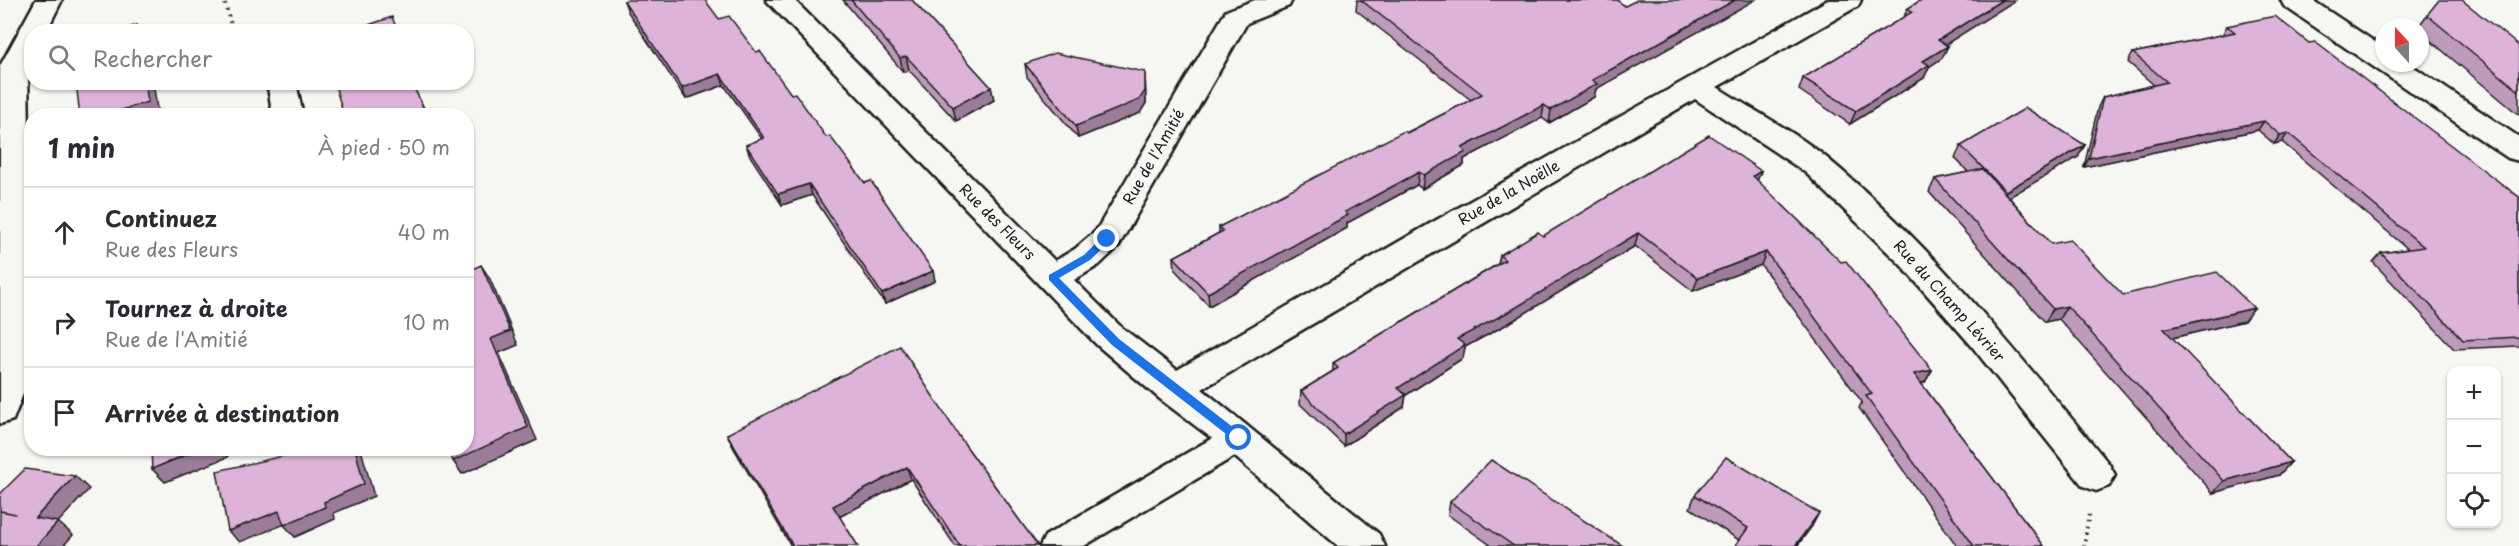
<!DOCTYPE html>
<html lang="fr">
<head>
<meta charset="utf-8">
<style>
	body { margin:0; font-family:"Playpen Sans",sans-serif; background:#f7f7f7; color:#2b2b33 }
	.controls { position:absolute; right:18px; bottom:18px; display:grid; overflow:hidden; border-radius:12px; box-shadow:0 2px 4px #0004 }
	.controls button { width:54px; height:54px; display:grid; place-items:center; padding:0; border:0; border-bottom:2px solid #e1e1e2; background:#fff; color:#2b2b33; font:30px sans-serif }
	.compass { position:absolute; left:2375px; top:18px; width:54px; height:54px; border-radius:50%; background:#fff; box-shadow:0 2px 4px #0004; rotate:339deg }
	.stop { position:absolute; width:18px; height:18px; margin:-14px; border:4px solid #1a73e8; border-radius:50%; background:#fff }
	.stop.end { background:#1a73e8; border-color:#fff; box-shadow:0 2px 6px #0008 }
	.list { margin:0; padding:0; list-style:none }
	h2 { display:flex; justify-content:space-between; align-items:center; height:78px; margin:0; padding:0 24px; font-size:26px }
	h2 small { font-size:20px; font-weight:400; color:#7c7c81 }
	.list li { display:grid; grid-template-columns:39px 1fr auto; gap:18px; align-items:center; box-sizing:border-box; height:90px; padding:0 24px; border-top:2px solid #e1e1e2 }
	.list b { display:block; font-size:22px; white-space:nowrap }
	.list p { margin:0; font-size:20px; white-space:nowrap; color:#7c7c81 }
	.list em { font-size:20px; font-style:normal; color:#7c7c81 }
	.icon { flex:none; width:33px; height:33px; fill:none; stroke:currentColor; stroke-width:2; stroke-linecap:round; stroke-linejoin:round }
	.map { position:relative; flex:none; width:2519px; height:546px; overflow:hidden }
	.search { position:absolute; background:#fff; box-shadow:0 2px 4px #0004; left:24px; top:24px; width:450px; height:66px; display:flex; align-items:center; gap:15px; box-sizing:border-box; padding:0 21px; border-radius:24px; color:#7c7c81; font-size:22px }
	.panel { position:absolute; background:#fff; box-shadow:0 2px 4px #0004; left:24px; top:108px; width:450px; height:348px; border-radius:24px }
	.map>svg:first-child { display:block }
	.lines { fill:none; stroke-linecap:round; stroke-linejoin:round }
	.service-casing { stroke:#1c1c1c; stroke-width:5 }
	.minor-casing { stroke:#1c1c1c; stroke-width:5 }
	.path { stroke:#1c1c1c; stroke-width:4; stroke-dasharray:1.5 4.5; stroke-linecap:butt }
	.service { fill:#f6f6f2; fill-rule:evenodd }
	.minor { fill:#f6f6f2; fill-rule:evenodd }
	.wall { fill:#be9abb; stroke:#1c1c1c; stroke-width:1.5 }
	.shaded-wall { fill:#9b7d99; stroke:#1c1c1c; stroke-width:1.5 }
	.building { fill:#ddb3da; stroke:#1c1c1c; stroke-width:1.5 }
	.route { fill:#1a73e8 }
	.labels { text-anchor:middle; stroke-width:5; stroke-linejoin:round; paint-order:stroke }
	.street-label { font-size:15px; fill:#1c1c1c; stroke:#f6f6f2 }
</style>
</head>
<body>
<div class="map">
<svg width="2519" height="546" viewBox="0 0 2519 546">
	<rect width="100%" height="100%" fill="#f6f6f2"/>
	<filter id="ink" filterUnits="userSpaceOnUse"><feTurbulence type="fractalNoise" baseFrequency=".0167" numOctaves="2"/><feDisplacementMap in="SourceGraphic" scale="12" xChannelSelector="R" yChannelSelector="G"/><feConvolveMatrix kernelMatrix="1 2 1 2 8 2 1 2 1" color-interpolation-filters="sRGB"/></filter>
	<g filter="url(#ink)">
		<g class="lines">
			<g class="service-casing">
				<polygon id="service" points="1239,426 1250,429 1254,438 1250,447 1084,546 1040,546 1045,536 1228,429"/>
			</g>
			<g class="minor-casing">
				<g id="minor">
					<polygon points="36,0 62,0 46,32 32,32 32,60 28,66 32,371 13,420 0,424 0,66"/>
					<path d="M766 0H794L1055 261 1075 249 1096 231 1226 11 1255 0H1292L1289 6 1247 23 1118 247 1099 265 1074 280 1121 327 1177 370 1433 222 1828 0H1861L1858 6 1717 87C1752 110 1796 132 1828 159 1935 248 2021 358 2109 464L2115 475 2109 486 2096 491 2083 486 1971 345 1901 265 1805 172 1695 99 1202 389 1379 534 1385 546H1338L1226 449 1160 399 1097 345Z"/>
					<polygon points="2281,0 2312,0 2384,48 2384,63 2408,63 2519,137 2519,161 2508,158 2284,6"/>
					<polygon points="267,82 296,82 303,116 273,116"/>
				</g>
			</g>
			<g class="path">
				<polyline points="225,4 233,32"/>
				<polyline points="2084,546 2089,514"/>
			</g>
			<use href="#service" class="service"/>
			<use href="#minor" class="minor"/>
		</g>
		<g class="wall">
			<polygon points="843,0 912,0 991,87 994,100 956,121 909,70 903,72"/>
			<polygon points="1357,0 1617,0 1594,97 1549,123 1542,118 1464,159 1464,165 1422,189 1417,185 1347,223 1347,228 1209,306 1175,270 1174,257 1219,233 1219,227 1471,100 1356,10"/>
			<polygon points="1921,0 1946,44 1948,46 1942,58 1929,67 1924,78 1850,124 1799,90 1803,78 1904,17 1907,9"/>
			<polygon points="624,1 719,19 756,52 826,137 865,183 933,271 935,281 885,304 812,195 782,205 750,156 746,145 762,139 724,85 686,99 628,12"/>
			<polygon points="2427,15 2519,46 2519,115 2420,32 2420,27 2418,27"/>
			<polygon points="2227,26 2309,43 2519,197 2519,346 2454,349 2373,262 2381,253 2408,249 2282,142 2274,144 2258,130 2084,167 2098,107 2103,97 2154,85 2128,62 2133,53 2222,35"/>
			<polygon points="1025,64 1145,72 1146,103 1140,113 1078,138 1027,77"/>
			<polygon points="1961,146 2078,157 2009,197 2051,244 2123,295 2244,321 2172,338 2291,462 2279,475 2213,493 2059,319 2045,322 1929,192 1935,179 1968,172 1955,158"/>
			<polygon points="1761,171 1757,181 1932,370 1925,382 1921,383 2044,546 1957,546 1859,408 1862,402 1761,265 1693,291 1635,246 1509,323 1465,347 1463,358 1406,395 1404,407 1344,446 1300,404 1301,391 1333,371 1333,363 1498,264 1500,255"/>
			<polygon points="727,434 961,439 1038,546 955,546 911,479 839,517 858,546 791,546 733,447"/>
			<polygon points="1695,495 1812,526 1797,546 1735,546 1739,540 1690,508"/>
			<polygon points="1450,502 1623,546 1492,546 1448,515"/>
		</g>
		<g class="shaded-wall">
			<polygon points="1735,0 1755,0 1596,89 1594,97 1549,123 1551,110 1592,80"/>
			<polygon points="2002,0 2016,0 1932,53 1938,40"/>
			<polygon points="1948,46 1942,58 1929,67 1924,78 1850,124 1856,111 1923,61"/>
			<polygon points="906,56 909,70 903,72 900,58"/>
			<polygon points="1145,72 1146,103 1140,113 1078,138 1076,126"/>
			<polygon points="720,74 724,85 686,99 682,88"/>
			<polygon points="145,82 153,82 158,115 102,116"/>
			<polygon points="411,82 428,116 426,116"/>
			<polygon points="991,87 994,100 956,121 953,107"/>
			<polygon points="1544,105 1542,118 1464,159 1464,165 1422,189 1424,175 1462,148"/>
			<polygon points="2264,121 2258,130 2084,167 2089,158"/>
			<polygon points="2288,133 2282,142 2274,144 2280,135"/>
			<polygon points="2085,145 2078,157 1999,203 2006,191"/>
			<polygon points="1761,171 1756,184 1753,176"/>
			<polygon points="1419,172 1417,185 1347,223 1347,228 1209,306 1208,293 1345,212"/>
			<polygon points="809,184 812,195 782,205 778,194"/>
			<polygon points="1638,233 1635,246 1509,323 1465,347 1463,358 1406,395 1404,407 1344,446 1344,434 1457,339"/>
			<polygon points="1766,252 1761,265 1693,291 1698,278"/>
			<polygon points="466,253 479,283 471,270 466,259"/>
			<polygon points="481,265 490,279 518,345 499,353 537,440 462,474 453,461 491,339"/>
			<polygon points="933,271 935,281 885,304 882,294"/>
			<polygon points="2067,306 2059,319 2045,322 2053,309"/>
			<polygon points="2254,308 2244,321 2155,342 2164,329"/>
			<polygon points="1932,370 1925,382 1907,387 1914,374"/>
			<polygon points="202,448 227,448 228,457 165,482 152,469"/>
			<polygon points="355,448 359,448 362,453 374,496 334,513 335,519 295,537 284,525 324,502"/>
			<polygon points="2291,462 2279,475 2213,493 2224,481"/>
			<polygon points="907,467 911,479 837,518 833,506"/>
			<polygon points="75,476 89,489 50,531 35,518"/>
			<polygon points="279,511 290,522 240,542 228,531"/>
			<polygon points="1819,513 1812,526 1797,546 1795,546"/>
			<polygon points="58,522 73,535 63,546 36,546"/>
		</g>
		<g class="building">
			<polygon points="627,0 705,0 719,19 729,16 756,52 760,51 791,94 795,93 826,137 830,136 865,183 871,181 933,271 882,294 809,184 778,194 746,145 764,138 720,74 682,88 624,1"/>
			<polygon points="851,0 912,0 991,87 953,107 906,56 900,58"/>
			<polygon points="1361,0 1617,0 1625,6 1637,0 1735,0 1592,80 1597,84 1551,110 1544,105 1462,148 1466,152 1424,175 1419,172 1345,212 1348,215 1208,293 1174,257 1223,231 1219,227 1404,131 1407,133 1482,94"/>
			<polygon points="1921,0 2002,0 1938,40 1948,46 1923,61 1929,65 1856,111 1803,78 1912,12 1907,9"/>
			<polygon points="2439,0 2462,0 2519,46 2519,91 2427,15"/>
			<polygon points="2275,16 2309,43 2315,42 2519,197 2519,337 2463,340 2381,253 2424,247 2288,133 2280,135 2264,121 2089,158 2103,97 2167,82 2133,53 2235,32 2227,26"/>
			<polygon points="392,17 398,32 348,32"/>
			<polygon points="137,25 138,32 116,32"/>
			<polygon points="1055,53 1145,72 1145,91 1139,100 1076,126 1025,64"/>
			<polygon points="76,82 145,82 148,102 102,116 80,116"/>
			<polygon points="343,82 411,82 421,102 426,116 344,116 335,85"/>
			<polygon points="2026,108 2085,145 2006,191 1961,146"/>
			<polygon points="1709,135 1761,171 1753,176 1841,262 1846,261 1932,370 1914,374 2044,546 1974,546 1866,396 1872,394 1766,252 1698,278 1638,233 1512,310 1457,339 1465,345 1398,388 1406,395 1344,434 1301,391 1338,368 1333,363 1505,260 1500,255 1538,232 1543,236"/>
			<polygon points="1983,169 2051,244 2070,240 2123,295 2217,272 2254,308 2164,329 2291,462 2224,481 2067,306 2053,309 1935,179"/>
			<polygon points="466,259 471,270 481,265 510,331 491,339 528,427 453,461 448,448 466,448"/>
			<polygon points="900,346 961,439 1038,546 984,546 983,545 981,546 960,546 907,467 833,506 858,546 793,546 727,434"/>
			<polygon points="151,448 202,448 152,469"/>
			<polygon points="318,448 355,448 364,484 324,502 325,507 284,525 279,511 228,531 217,471"/>
			<polygon points="1726,457 1819,513 1795,546 1735,546 1748,528 1695,495"/>
			<polygon points="1491,460 1623,546 1514,546 1450,502"/>
			<polygon points="25,469 75,476 35,518 58,522 36,546 0,546 0,511 16,514 0,511 0,494"/>
		</g>
	</g>
	<polygon class="route" points="1103,236 1112,239 1090,260 1059,278 1119,339 1243,435 1243,441 1235,441 1112,345 1049,280 1049,275 1084,255"/>
	<g class="labels">
		<g class="street-label">
			<text transform="translate(1154 157) rotate(-60)" y="5">Rue de l'Amitié</text>
			<text transform="translate(1509 193) rotate(-30)" y="5">Rue de la Noëlle</text>
			<text transform="translate(997 222) rotate(45)" y="5">Rue des Fleurs</text>
			<text transform="translate(1949 301) rotate(48)" y="5">Rue du Champ Lévrier</text>
		</g>
	</g>
</svg>
<div class="controls">
<button>+</button>
<button>−</button>
<button><svg class="icon" aria-label="locate" viewBox="0 0 24 24"><circle cx="12" cy="12" r="6"/><path d="M12 2v4M12 18v4M2 12h4M18 12h4"/></svg></button>
</div>
<svg class="compass" viewBox="-18 -18 36 36"><path d="M0-13l5 13h-10z" fill="#e53935"/><path d="M0 13l5-13h-10z" fill="#7c7c81"/></svg>
<div class="stop" style="left:1239px;top:438px"></div>
<div class="stop end" style="left:1107px;top:239px"></div>
<div class="search"><svg class="icon" aria-label="search" viewBox="0 0 24 24"><circle cx="10" cy="10" r="6"/><path d="M15 15l6 6"/></svg>Rechercher</div>
<section class="panel">
<h2>1 min<small>À pied · 50 m</small></h2>
<ul class="list">
<li><svg class="icon" aria-label="ahead" viewBox="0 0 24 24"><path d="M12 20V5M6 11l6-6 6 6"/></svg><div><b>Continuez</b><p>Rue des Fleurs</p></div><em>40 m</em></li>
<li><svg class="icon" aria-label="right" viewBox="0 0 24 24"><path d="M7 20v-9h11M14 6l5 5-5 5"/></svg><div><b>Tournez à droite</b><p>Rue de l'Amitié</p></div><em>10 m</em></li>
<li><svg class="icon" aria-label="arrive" viewBox="0 0 24 24"><path d="M6 21V4h12l-3 4 3 4H6"/></svg><div><b>Arrivée à destination</b></div></li>
</ul>
</section>
</div>
</body>
</html>
